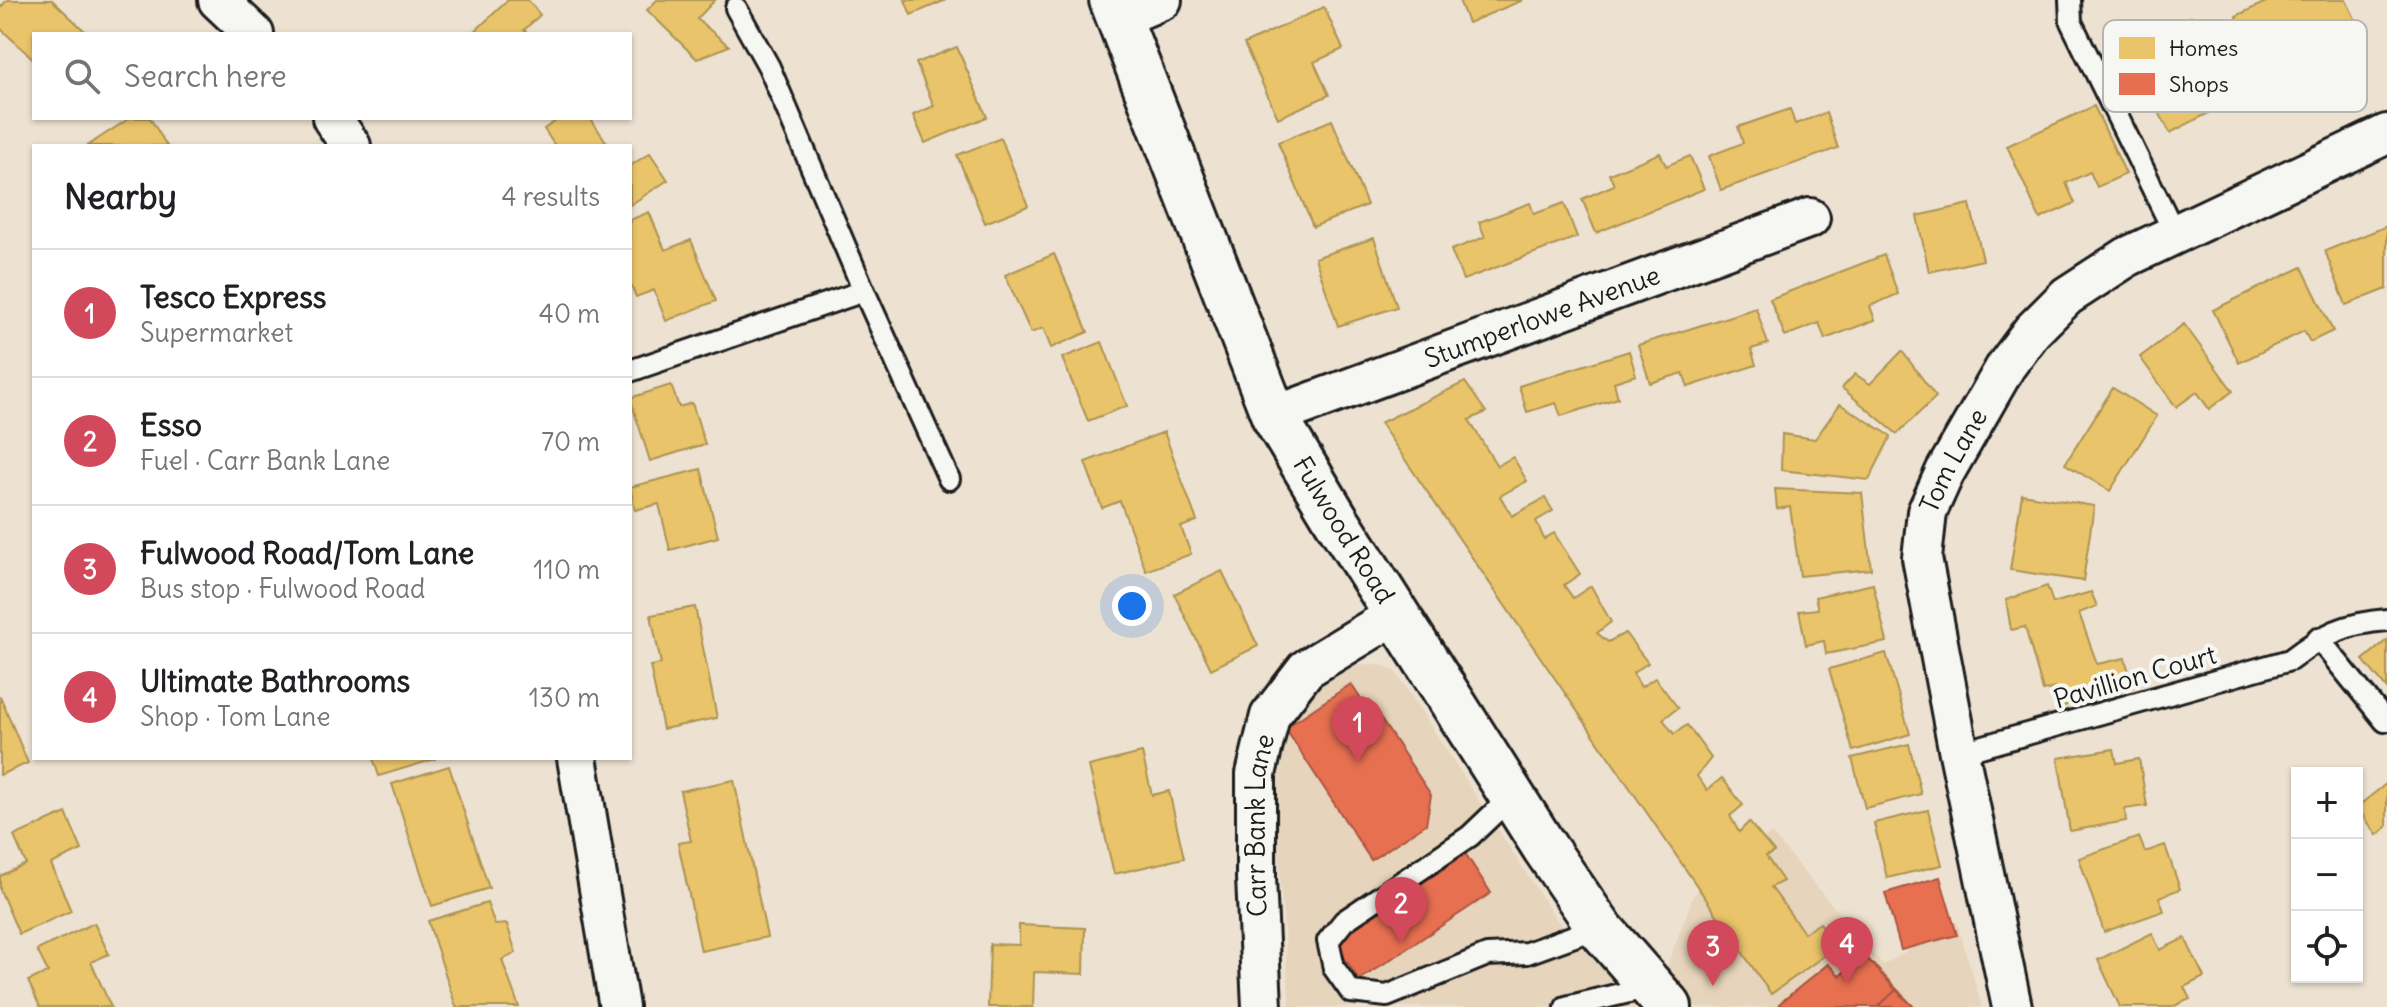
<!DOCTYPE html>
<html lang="en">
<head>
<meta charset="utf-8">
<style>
	body { margin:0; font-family:Delius,sans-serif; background:#f6f6f6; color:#202124 }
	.controls { position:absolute; right:24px; bottom:24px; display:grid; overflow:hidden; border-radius:0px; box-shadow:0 2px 6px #0004 }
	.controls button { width:72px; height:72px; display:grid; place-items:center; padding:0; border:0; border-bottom:2px solid #e0e0e0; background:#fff; color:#202124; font:40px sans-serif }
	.you { position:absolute; left:1132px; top:606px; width:28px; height:28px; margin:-20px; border:6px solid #fff; border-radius:50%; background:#1a73e8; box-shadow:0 0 0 12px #1a73e833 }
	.badge { display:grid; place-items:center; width:52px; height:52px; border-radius:50%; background:#d1495b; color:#fff; font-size:26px; font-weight:700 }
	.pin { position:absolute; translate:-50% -66px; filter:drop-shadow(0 2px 4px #0008) }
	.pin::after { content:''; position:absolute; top:42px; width:28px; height:24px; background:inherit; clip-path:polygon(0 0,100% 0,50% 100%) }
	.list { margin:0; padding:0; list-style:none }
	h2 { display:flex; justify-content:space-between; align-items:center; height:104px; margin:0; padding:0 32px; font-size:34px }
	h2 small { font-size:26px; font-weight:400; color:#757577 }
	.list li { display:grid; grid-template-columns:52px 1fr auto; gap:24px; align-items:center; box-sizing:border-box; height:128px; padding:0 32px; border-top:2px solid #e0e0e0 }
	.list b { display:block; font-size:30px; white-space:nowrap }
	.list p { margin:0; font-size:26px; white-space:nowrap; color:#757577 }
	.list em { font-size:26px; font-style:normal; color:#757577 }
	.icon { flex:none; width:44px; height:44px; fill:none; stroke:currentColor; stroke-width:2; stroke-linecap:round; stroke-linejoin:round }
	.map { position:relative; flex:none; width:2387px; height:1007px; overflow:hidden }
	.search { position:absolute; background:#fff; box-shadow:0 2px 6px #0004; left:32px; top:32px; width:600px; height:88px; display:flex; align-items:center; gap:20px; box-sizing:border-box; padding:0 28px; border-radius:0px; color:#757577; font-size:30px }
	.panel { position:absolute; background:#fff; box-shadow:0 2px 6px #0004; left:32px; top:144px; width:600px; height:616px; border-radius:0px }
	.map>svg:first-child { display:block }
	.built { fill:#e6d4bc }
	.homes { fill:#e9c46a; stroke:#ac9253; stroke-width:2 }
	.shops { fill:#e76f51; stroke:#aa5641; stroke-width:2 }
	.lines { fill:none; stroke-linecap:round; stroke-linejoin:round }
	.lane-casing { stroke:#1c1c1c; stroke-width:26 }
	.street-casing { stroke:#1c1c1c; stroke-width:44 }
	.secondary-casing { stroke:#1c1c1c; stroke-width:50 }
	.lane { stroke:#f6f6f2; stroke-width:20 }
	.street { stroke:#f6f6f2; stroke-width:38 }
	.secondary { stroke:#f6f6f2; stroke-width:44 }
	.labels { text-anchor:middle; stroke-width:8; stroke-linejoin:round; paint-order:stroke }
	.street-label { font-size:26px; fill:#1c1c1c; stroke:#f6f6f2 }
	.key { fill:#f6f6f2; stroke:#b5b5b2; stroke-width:2 }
	.key-label { font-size:22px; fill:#1c1c1c }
</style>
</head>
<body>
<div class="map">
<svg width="2387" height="1007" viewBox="0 0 2387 1007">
	<rect width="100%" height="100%" fill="#ede2d2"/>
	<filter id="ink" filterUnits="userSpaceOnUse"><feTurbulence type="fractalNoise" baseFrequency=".0125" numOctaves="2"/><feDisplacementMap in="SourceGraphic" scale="16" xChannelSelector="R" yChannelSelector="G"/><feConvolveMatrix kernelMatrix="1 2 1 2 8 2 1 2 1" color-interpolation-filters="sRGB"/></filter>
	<g filter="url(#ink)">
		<g class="built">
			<polygon points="1364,664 1381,665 1395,671 1556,919 1638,1007 1290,1007 1276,826 1283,720 1308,690 1346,667"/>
			<polygon points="1771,833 1883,965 1957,922 1982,1007 1652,1007 1694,894"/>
		</g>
		<g class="homes">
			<polygon points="7,0 52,0 88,34 34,34 34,60 0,28 0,8"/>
			<polygon points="508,0 528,0 540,15 524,30 528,34 472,34"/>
			<polygon points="657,0 715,0 697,19 729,46 697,59 647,10"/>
			<polygon points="905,0 946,0 911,15"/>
			<polygon points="1459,0 1523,0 1468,23"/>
			<polygon points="2270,0 2346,0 2367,43 2335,58 2326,39 2292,56 2304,82 2274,96 2236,16"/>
			<polygon points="1324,7 1343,49 1314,62 1329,95 1278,118 1244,44"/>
			<polygon points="2192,16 2236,99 2170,133 2136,69 2179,47 2169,28"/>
			<polygon points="957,47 987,117 925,143 913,115 934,106 916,63"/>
			<polygon points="2094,106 2126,174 2097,187 2090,172 2066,183 2075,203 2040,219 2007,146"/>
			<polygon points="1790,109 1795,124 1826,113 1838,148 1721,190 1709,156 1743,143 1738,127"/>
			<polygon points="130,118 150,118 167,146 87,146"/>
			<polygon points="560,118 590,118 609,146 555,146 544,129"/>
			<polygon points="1332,120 1367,205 1313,227 1278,142"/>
			<polygon points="1001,138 1028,206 985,223 957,155"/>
			<polygon points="650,153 668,180 630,205 630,166"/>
			<polygon points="1660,153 1666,166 1690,156 1704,189 1596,233 1582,199 1614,185 1609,174"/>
			<polygon points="1530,203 1534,214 1564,203 1577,237 1463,280 1451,250 1485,237 1479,222"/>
			<polygon points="1970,204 1983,260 1929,272 1917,216"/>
			<polygon points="649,212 665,250 691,240 716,301 666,321 654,290 636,297 630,283 630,220"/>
			<polygon points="2387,226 2387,289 2346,305 2325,251"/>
			<polygon points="1374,238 1397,307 1338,326 1315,258"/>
			<polygon points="1054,254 1088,332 1051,348 1043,328 1031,333 1005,275"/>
			<polygon points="1884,255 1898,294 1870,306 1875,320 1825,339 1819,323 1785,336 1770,299"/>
			<polygon points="2302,267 2333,331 2310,342 2304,331 2239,363 2213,310"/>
			<polygon points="1756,308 1768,344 1751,349 1756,365 1688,387 1683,373 1650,383 1638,345"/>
			<polygon points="2184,324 2233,391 2209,409 2197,392 2176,407 2140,357"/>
			<polygon points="1102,342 1127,406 1088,421 1062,358"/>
			<polygon points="1629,351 1636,375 1614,382 1618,398 1561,416 1556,403 1527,412 1519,386"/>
			<polygon points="1902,351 1936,397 1897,434 1842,388 1855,374 1870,384"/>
			<polygon points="1465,382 1486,412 1469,420 1497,466 1513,457 1527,481 1500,496 1512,516 1545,498 1553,511 1536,521 1544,539 1554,533 1580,574 1564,585 1573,598 1591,586 1611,622 1597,633 1608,642 1625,633 1648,663 1633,673 1641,687 1655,678 1678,708 1663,719 1674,734 1687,725 1711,758 1697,776 1707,790 1722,778 1743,805 1730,816 1739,832 1749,822 1774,852 1766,856 1783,881 1771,887 1804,933 1820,923 1839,945 1771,994 1380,423"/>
			<polygon points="671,385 679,407 692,403 705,444 650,461 630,398"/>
			<polygon points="2113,388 2157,416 2110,491 2065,464"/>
			<polygon points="1840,404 1891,436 1869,480 1781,470 1782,434 1815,439"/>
			<polygon points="1164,432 1197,521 1181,527 1191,554 1146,571 1120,501 1102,508 1085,462"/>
			<polygon points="701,469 718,537 670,550 659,504 635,510 630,487"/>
			<polygon points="1775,489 1862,493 1871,569 1800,576 1790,507 1777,509"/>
			<polygon points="2022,494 2094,506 2083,581 2010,570"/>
			<polygon points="1222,571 1258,646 1211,669 1174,594"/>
			<polygon points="1873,584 1887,642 1826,654 1824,641 1806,645 1799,611 1818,609 1815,597"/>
			<polygon points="2047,586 2053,603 2091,592 2097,606 2079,613 2097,664 2125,658 2133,687 2060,707 2056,688 2043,691 2025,627 2011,630 2006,600"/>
			<polygon points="695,607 717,718 663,729 650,666 661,664 651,615"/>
			<polygon points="2387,640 2387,689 2363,660"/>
			<polygon points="1886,653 1910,734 1853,751 1829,669"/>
			<polygon points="0,696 28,763 0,775"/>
			<polygon points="1909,744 1921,794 1865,808 1852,758"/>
			<polygon points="2114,749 2117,763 2139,759 2147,806 2125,809 2126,821 2070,831 2058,758"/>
			<polygon points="1142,753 1152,795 1169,791 1184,858 1114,874 1089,766"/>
			<polygon points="373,758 435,758 435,759 379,776"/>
			<polygon points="449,766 489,888 432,906 392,784"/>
			<polygon points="734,780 767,937 701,951 678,843 691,841 680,791"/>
			<polygon points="2387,783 2387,827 2377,835 2357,807"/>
			<polygon points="1928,810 1942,865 1887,878 1874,823"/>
			<polygon points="66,813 82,850 51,864 71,911 19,934 0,890 0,876 26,864 14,836"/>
			<polygon points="2139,837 2145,852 2165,845 2180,889 2159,897 2164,911 2104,932 2079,858"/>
			<polygon points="487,903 495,925 507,924 516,953 502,960 519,1007 456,1007 428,921"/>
			<polygon points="94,923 109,954 91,962 111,1007 40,1007 28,981 48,972 37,950"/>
			<polygon points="1019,925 1085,928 1084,974 1034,972 1033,1007 988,1007 990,944 1019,945"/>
			<polygon points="2152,933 2160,950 2185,938 2204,977 2184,987 2190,999 2172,1007 2120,1007 2098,960"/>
		</g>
		<g class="shops">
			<polygon points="1351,684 1364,704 1369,701 1431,795 1426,824 1371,860 1285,728"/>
			<polygon points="1465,853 1491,893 1359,980 1333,940"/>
			<polygon points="1940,877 1957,935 1901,950 1885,893"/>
			<polygon points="1863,954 1914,1007 1782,1007 1779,1004 1828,964 1840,976"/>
			<polygon points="1863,954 1896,990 1878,1007 1782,1007 1779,1004 1828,964 1840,976"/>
			<polygon points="1896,990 1914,1007 1878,1007"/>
		</g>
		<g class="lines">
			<g class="lane-casing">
				<g id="lane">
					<polyline points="2070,0 2071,22 2175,234"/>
					<polyline points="736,8 769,67 864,291 949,479"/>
					<polyline points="630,371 864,291"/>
					<polyline points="2318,638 2385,721"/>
					<path d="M1959 753 2290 660C2322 635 2345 623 2387 620"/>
					<polyline points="1512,796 1470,836 1344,921 1328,941 1334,968 1351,992 1387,996 1487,955 1527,953 1599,927"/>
					<polyline points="1566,1007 1650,987"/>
				</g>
			</g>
			<g class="street-casing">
				<g id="street">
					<polyline points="218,0 254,34"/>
					<polyline points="1119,18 1162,0"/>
					<polyline points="332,118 351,146"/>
					<path id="s1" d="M1274 416 1810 218"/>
					<polyline points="577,758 619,1007"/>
					<path id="s2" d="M1262 1007 1256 878V774L1270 716 1306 669 1397 614"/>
					<path id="s3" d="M2012 1007 1959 753 1922 558 1927 512 1945 472 2006 366 2032 331 2067 296 2127 257 2387 134"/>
				</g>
			</g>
			<g class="secondary-casing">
				<g id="secondary">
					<path id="s4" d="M1112 0 1274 416 1336 519 1545 848 1599 927 1669 1007"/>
				</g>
			</g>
			<use href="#lane" class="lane"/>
			<use href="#street" class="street"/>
			<use href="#secondary" class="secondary"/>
		</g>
	</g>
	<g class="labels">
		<g class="street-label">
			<text dy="9" stroke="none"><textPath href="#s1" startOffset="286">Stumperlowe Avenue</textPath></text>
			<text dy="9" stroke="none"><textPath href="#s3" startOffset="562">Tom Lane</textPath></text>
			<text dy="9" stroke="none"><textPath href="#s4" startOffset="580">Fulwood Road</textPath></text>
			<text transform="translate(2135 677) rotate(-16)" y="9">Pavillion Court</text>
			<text dy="9" stroke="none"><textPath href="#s2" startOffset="182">Carr Bank Lane</textPath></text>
		</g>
	</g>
	<rect x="2103" y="20" width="264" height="92" rx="12" class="key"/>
	<rect x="2119" y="37" width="36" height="22" fill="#e9c46a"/>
	<rect x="2119" y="73" width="36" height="22" fill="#e76f51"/>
	<g class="key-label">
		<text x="2169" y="56">Homes</text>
		<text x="2169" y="92">Shops</text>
	</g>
</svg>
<div class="controls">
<button>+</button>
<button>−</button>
<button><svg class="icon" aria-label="locate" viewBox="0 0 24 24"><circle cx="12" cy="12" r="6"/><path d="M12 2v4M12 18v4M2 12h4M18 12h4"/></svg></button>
</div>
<div class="you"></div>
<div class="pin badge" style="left:1358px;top:762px">1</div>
<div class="pin badge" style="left:1401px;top:943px">2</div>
<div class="pin badge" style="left:1713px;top:986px">3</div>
<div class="pin badge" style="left:1847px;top:983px">4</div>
<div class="search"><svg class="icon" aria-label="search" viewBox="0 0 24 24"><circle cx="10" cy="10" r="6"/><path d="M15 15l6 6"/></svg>Search here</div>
<section class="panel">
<h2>Nearby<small>4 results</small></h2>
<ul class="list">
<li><span class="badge">1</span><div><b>Tesco Express</b><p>Supermarket</p></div><em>40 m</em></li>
<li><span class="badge">2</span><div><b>Esso</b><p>Fuel · Carr Bank Lane</p></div><em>70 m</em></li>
<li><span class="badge">3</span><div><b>Fulwood Road/Tom Lane</b><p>Bus stop · Fulwood Road</p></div><em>110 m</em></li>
<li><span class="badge">4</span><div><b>Ultimate Bathrooms</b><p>Shop · Tom Lane</p></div><em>130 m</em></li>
</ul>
</section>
</div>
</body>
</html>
